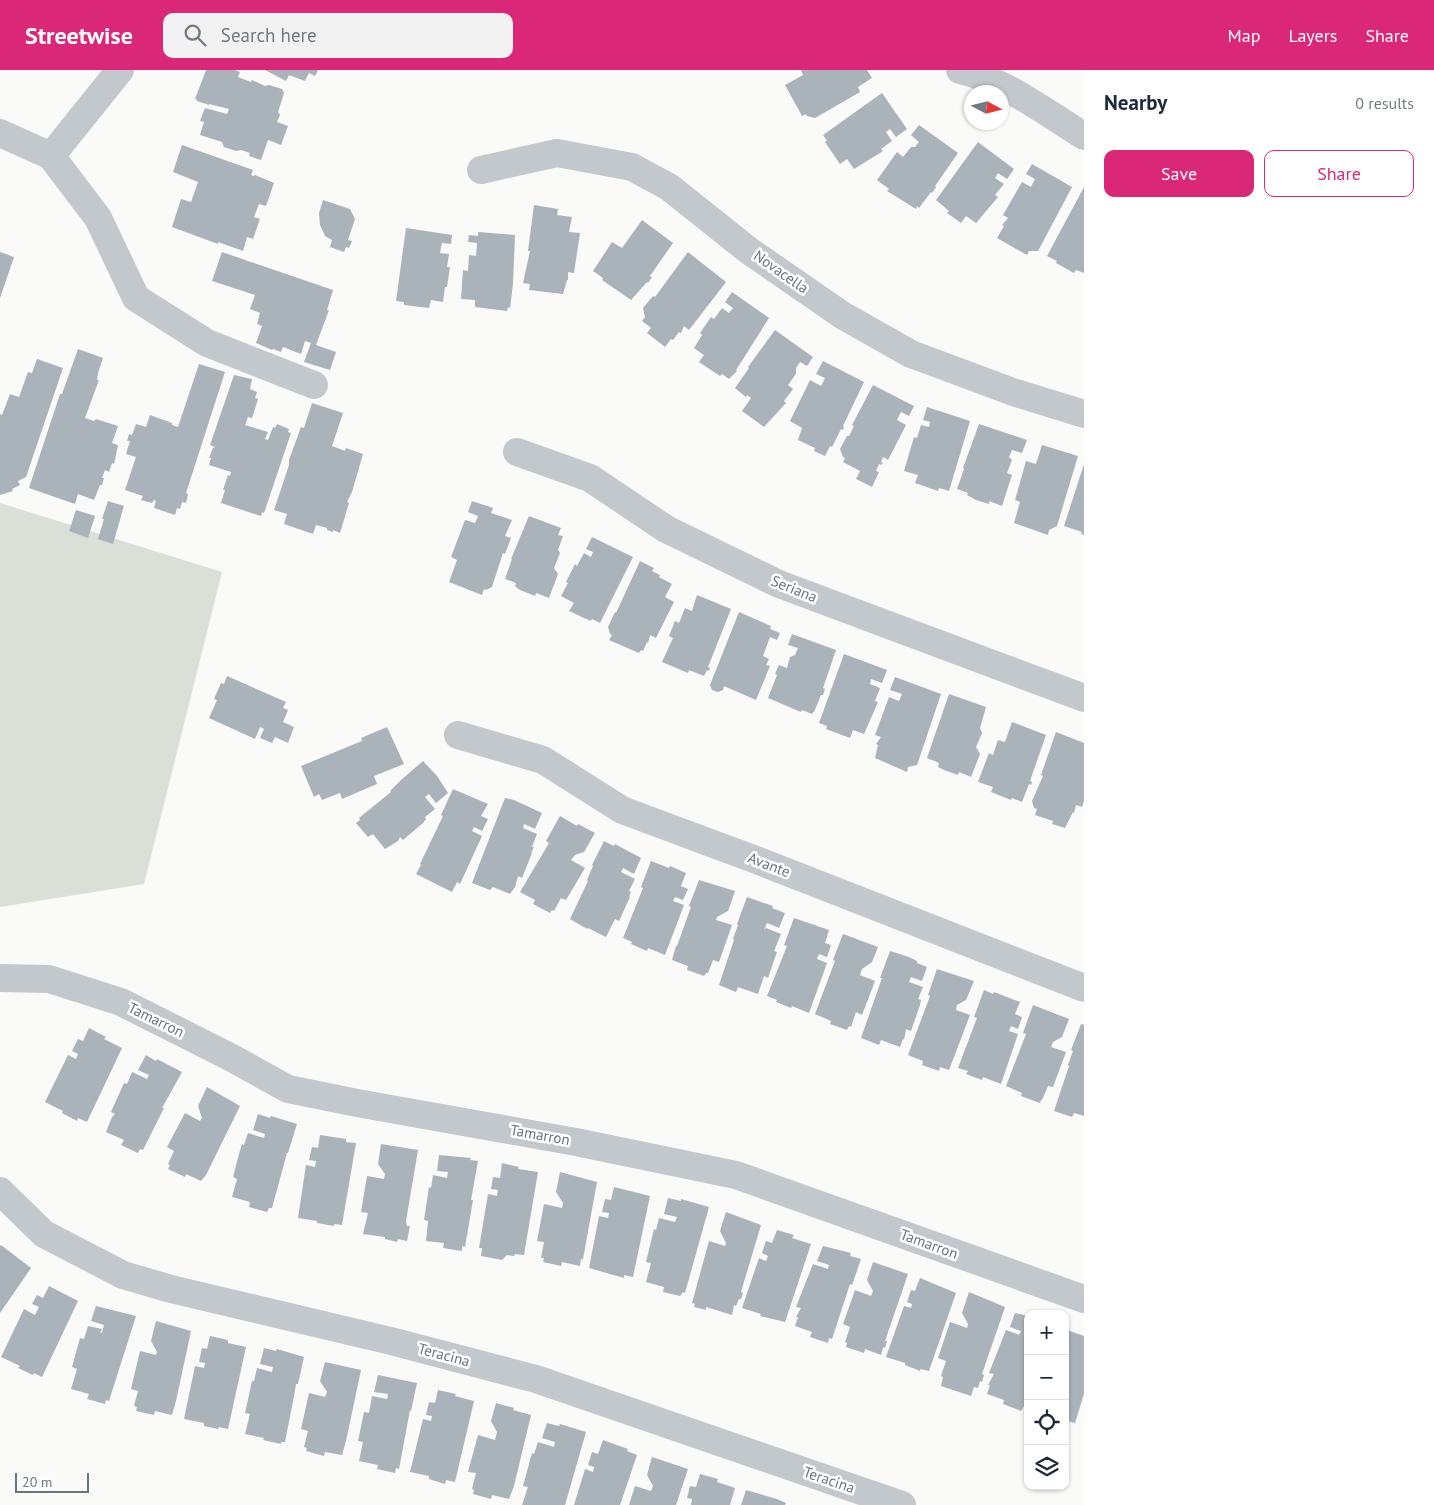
<!DOCTYPE html>
<html lang="en">
<head>
<meta charset="utf-8">
<style>
	body { margin:0; font-family:"PT Sans",sans-serif; background:#f2f2f3; color:#1f2937 }
	.controls { position:absolute; right:15px; bottom:15px; display:grid; overflow:hidden; border-radius:10px; box-shadow:0 1px 4px #0004 }
	.controls button { width:45px; height:45px; display:grid; place-items:center; padding:0; border:0; border-bottom:1px solid #e0e1e3; background:#fff; color:#1f2937; font:25px sans-serif }
	.compass { position:absolute; left:964px; top:15px; width:45px; height:45px; border-radius:50%; background:#fff; box-shadow:0 1px 4px #0004; rotate:97deg }
	.scale { position:absolute; left:15px; bottom:12px; width:74px; box-sizing:border-box; padding-left:5px; border:2px solid #657683; border-top:0; font-size:14px; line-height:18px; white-space:nowrap; color:#657683; -webkit-text-stroke:4px #fff; paint-order:stroke }
	.list { margin:0; padding:0; list-style:none }
	h2 { display:flex; justify-content:space-between; align-items:center; height:65px; margin:0; padding:0 20px; font-size:21px }
	h2 small { font-size:16px; font-weight:400; color:#747a83 }
	.actions { display:flex; gap:10px; padding:15px 20px }
	.actions a { flex:1; padding:11px 0; border:1px solid #db2777; border-radius:10px; text-align:center; font-size:18px; color:#db2777 }
	.actions .main { background:#db2777; color:#fff }
	.icon { flex:none; width:28px; height:28px; fill:none; stroke:currentColor; stroke-width:2; stroke-linecap:round; stroke-linejoin:round }
	.map { position:relative; flex:none; width:1084px; height:1435px; overflow:hidden }
	header { display:flex; align-items:center; gap:30px; box-sizing:border-box; height:70px; padding:0 25px; background:#db2777; color:#fff }
	header strong { font-size:24px }
	nav { display:flex; gap:28px; margin-inline-start:auto; font-size:18px }
	.search { width:350px; height:45px; background:#f2f2f3; display:flex; align-items:center; gap:12px; box-sizing:border-box; padding:0 18px; border-radius:10px; color:#747a83; font-size:19px }
	main { display:flex }
	aside { flex:1; background:#fff }
	.map>svg:first-child { display:block }
	.green { fill:#dadfd7 }
	.building { fill:#aab3b9 }
	.lines { fill:none; stroke-linecap:round; stroke-linejoin:round }
	.minor { stroke:#c3c8cc; stroke-width:28 }
	.labels { text-anchor:middle; stroke-width:5; stroke-linejoin:round; paint-order:stroke }
	.street-label { font-size:15px; fill:#657683; stroke:#fff }
</style>
</head>
<body>
<header>
<strong>Streetwise</strong>
<div class="search"><svg class="icon" aria-label="search" viewBox="0 0 24 24"><circle cx="10" cy="10" r="6"/><path d="M15 15l6 6"/></svg>Search here</div>
<nav><a>Map</a><a>Layers</a><a>Share</a></nav>
</header>
<main>
<div class="map">
<svg width="1084" height="1435" viewBox="0 0 1084 1435">
	<rect width="100%" height="100%" fill="#fafaf8"/>
	<polygon class="green" points="0,433 222,502 144,814 0,837"/>
	<g class="building">
		<polygon points="206,0 235,0 240,2 238,7 251,12 252,10 265,16 269,15 282,19 284,23 278,42 280,45 277,52 288,56 281,75 268,70 261,90 249,86 250,83 241,80 236,81 224,77 222,72 200,65 204,52 200,51 205,38 227,44 229,39 209,34 209,35 197,31 197,30 195,29"/>
		<polygon points="265,0 318,0 315,6 309,3 305,11 289,5 286,11"/>
		<polygon points="801,0 867,0 872,8 858,17 860,22 815,48 807,46 806,44 802,46 785,15 803,5"/>
		<polygon points="882,23 907,59 896,67 890,59 886,62 892,71 881,79 883,81 854,99 847,89 840,94 825,72 827,71 823,65"/>
		<polygon points="919,55 958,83 935,116 936,117 932,123 931,122 919,138 917,136 916,139 887,121 889,119 877,110 897,82 903,87 911,77 915,77 919,72 911,65"/>
		<polygon points="978,72 1014,99 1007,109 998,103 995,108 1004,114 995,125 998,127 976,153 966,146 961,153 947,143 949,141 936,130"/>
		<polygon points="182,75 253,100 251,105 254,106 255,105 274,113 266,136 259,134 254,147 260,149 253,169 247,167 243,181 218,172 218,174 172,157 181,129 191,132 198,112 173,102"/>
		<polygon points="1032,94 1072,117 1038,181 1029,181 1027,185 997,168 1004,156 1002,155 1008,148 1003,145 1022,112 1031,117 1035,109 1026,104"/>
		<polygon points="1084,117 1084,203 1076,200 1074,203 1056,193 1057,191 1047,186"/>
		<polygon points="323,130 350,139 355,149 348,170 352,171 349,178 346,177 344,182 330,177 332,170 325,166 320,155 319,143"/>
		<polygon points="534,135 558,139 557,145 572,147 569,162 580,163 574,203 568,202 568,210 567,210 563,224 529,220 530,214 523,213 530,181 528,181"/>
		<polygon points="642,150 673,173 650,206 652,207 648,213 647,212 631,230 602,210 603,208 593,201 612,172 622,178"/>
		<polygon points="406,158 452,165 451,174 442,173 440,183 449,184 447,197 450,197 447,217 445,217 443,232 431,230 429,238 404,235 404,232 396,231"/>
		<polygon points="478,162 515,165 513,214 510,238 508,237 507,241 475,237 475,230 461,229 463,200 468,201 469,185 476,186 477,173 468,172 469,165 478,166"/>
		<polygon points="0,182 14,187 0,228"/>
		<polygon points="222,182 333,220 327,240 329,240 316,275 336,282 330,300 304,292 311,273 305,271 301,284 283,277 281,282 273,279 272,280 256,273 262,256 257,254 260,243 250,239 255,225 212,211"/>
		<polygon points="688,182 726,212 689,260 684,256 681,263 679,262 673,270 671,269 665,277 647,263 651,258 642,251 645,247 643,238 653,226 655,227"/>
		<polygon points="732,222 769,248 736,300 737,301 729,309 722,304 720,306 699,292 704,285 694,278 702,265 700,263 711,247 714,249 722,238 729,243 733,238 725,232"/>
		<polygon points="775,260 813,287 807,296 800,292 796,298 796,304 788,315 793,319 784,331 786,333 764,357 742,341 751,328 747,325 746,327 735,318 749,298 748,297"/>
		<polygon points="78,279 103,288 98,303 97,310 99,310 85,348 94,351 96,349 118,356 112,373 118,375 114,394 112,393 109,402 105,400 102,408 104,408 102,415 100,415 94,430 78,424 75,434 29,418 60,324 62,324"/>
		<polygon points="37,289 63,298 26,407 18,411 20,415 12,419 13,421 0,425 0,344 2,345 10,324 19,327 28,302 32,303"/>
		<polygon points="823,291 864,312 843,356 844,357 843,360 841,359 832,377 830,376 825,386 814,381 815,378 798,370 802,358 790,351 810,310 821,316 825,308 816,304"/>
		<polygon points="199,294 225,302 186,423 188,424 186,433 182,432 180,439 177,438 175,445 154,438 156,431 154,430 152,433 141,430 143,426 125,420 136,387 126,384 130,371 127,371 129,364 132,365 136,354 146,357 150,345 172,353 172,355 178,357"/>
		<polygon points="234,305 252,309 250,319 257,322 255,328 258,329 252,348 248,347 245,355 268,362 265,369 268,370 273,357 275,358 277,354 289,359 288,362 291,363 264,443 262,442 261,446 221,433 225,420 223,420 228,405 230,406 231,402 209,395 211,388 209,388 213,378 215,377 210,375"/>
		<polygon points="873,315 914,336 909,346 901,342 897,350 906,355 888,390 883,387 881,392 883,393 881,395 879,394 876,401 879,402 872,417 856,409 860,401 843,392 845,388 843,387 840,379 847,366 849,366 854,356 852,355"/>
		<polygon points="312,333 343,343 332,376 345,381 346,378 363,384 352,422 347,432 349,433 340,463 333,460 333,462 327,460 327,458 316,455 313,464 284,454 287,444 274,440 289,395 289,390 301,357 304,358"/>
		<polygon points="927,337 970,351 949,421 939,418 938,421 915,413 918,405 904,401 914,367 917,368 921,355 929,357 930,352 923,350"/>
		<polygon points="979,354 1027,370 1022,383 1012,380 1009,387 1012,390 1007,403 1012,405 1002,436 989,431 989,434 976,430 967,425 968,423 957,419 964,399 963,398"/>
		<polygon points="1042,375 1078,386 1057,456 1049,460 1048,465 1014,453 1020,432 1015,430 1026,391 1036,394"/>
		<polygon points="1084,394 1084,465 1081,464 1082,462 1064,456"/>
		<polygon points="108,431 124,436 113,474 98,469 104,449 102,449"/>
		<polygon points="472,431 493,438 491,443 512,450 505,466 511,468 505,484 503,483 492,517 486,520 484,519 482,525 449,512 457,490 451,487 465,450 475,453 478,446 468,442"/>
		<polygon points="76,440 95,446 88,468 69,461"/>
		<polygon points="529,446 561,458 558,465 563,466 558,480 560,483 554,498 558,504 549,528 536,523 535,526 520,520 515,516 516,513 505,509 512,489 511,489"/>
		<polygon points="592,467 633,487 600,553 592,549 591,551 584,548 569,541 574,533 561,526 568,513 566,512 575,494 577,496 584,483 591,487 593,482 586,479"/>
		<polygon points="640,491 654,498 652,501 660,505 659,507 672,514 665,527 674,532 656,568 650,565 648,573 647,572 643,581 641,580 639,583 609,570 612,565 610,564 608,557 615,542 616,543"/>
		<polygon points="697,525 731,539 708,597 710,598 709,601 707,600 704,606 689,600 688,603 662,592 673,568 669,566 675,551 679,553 685,538 692,541"/>
		<polygon points="739,542 771,556 770,559 780,563 777,570 770,567 763,586 769,589 766,595 770,596 756,630 724,616 723,620 718,622 712,620 710,615"/>
		<polygon points="792,564 836,580 823,618 825,619 823,625 821,625 814,642 813,642 812,644 802,640 801,642 768,628 777,605 775,604 779,595 787,598 790,587 795,585 798,578 788,575"/>
		<polygon points="844,584 887,600 882,613 871,609 870,614 880,618 875,631 878,632 864,664 853,660 850,668 826,659 827,656 819,653"/>
		<polygon points="227,606 286,632 283,638 288,640 283,652 294,657 288,673 275,667 272,673 260,668 264,659 260,657 255,669 209,648 217,630 214,629 221,613 224,614"/>
		<polygon points="895,607 941,624 917,695 908,697 907,702 875,688 878,675 876,674 881,667 875,665 889,627 899,631 902,624 890,620"/>
		<polygon points="949,624 986,637 980,658 982,663 976,677 980,684 971,707 959,702 958,705 944,700 938,697 939,693 927,688"/>
		<polygon points="1012,652 1046,665 1030,711 1032,712 1031,715 1029,714 1022,732 1012,728 1011,730 991,722 993,717 978,712 989,683 993,685 998,670 1005,672"/>
		<polygon points="387,657 404,694 374,706 377,714 342,729 340,723 322,730 319,724 314,727 301,696 362,671 361,668"/>
		<polygon points="1056,662 1084,673 1084,731 1082,737 1076,735 1074,743 1073,742 1065,758 1052,754 1053,751 1035,745 1037,739 1034,738 1032,731 1043,706 1041,705"/>
		<polygon points="423,691 437,706 448,723 436,733 429,724 425,727 435,739 425,747 426,749 423,753 403,770 400,767 398,771 385,779 373,764 368,767 356,753 360,750 359,748 391,722 390,721 401,710"/>
		<polygon points="453,719 488,734 481,746 488,749 482,761 474,757 472,761 482,766 460,814 457,812 452,822 416,804 421,795 420,794 443,746 441,745"/>
		<polygon points="505,728 514,730 542,743 535,759 524,754 523,758 537,764 532,777 534,777 531,783 532,783 522,808 518,806 515,817 510,824 493,817 490,820 472,813"/>
		<polygon points="560,746 577,756 578,754 595,763 584,782 575,785 571,790 585,798 566,830 561,828 554,841 552,840 550,843 533,834 535,830 520,822 549,773 546,771"/>
		<polygon points="604,771 614,776 615,774 641,788 634,804 623,798 621,802 635,809 629,821 631,822 629,827 630,827 619,851 615,849 606,867 588,858 587,859 570,849 588,811 587,810 593,796 592,795"/>
		<polygon points="651,791 669,798 670,796 686,803 681,816 688,819 683,830 675,827 673,831 684,835 665,885 648,878 647,881 631,874 632,872 623,868 643,818 641,817"/>
		<polygon points="699,810 735,821 728,841 717,847 716,850 732,855 719,892 713,890 708,903 706,903 704,906 687,900 688,896 672,890 676,876 677,876 691,837 689,836"/>
		<polygon points="747,827 773,836 772,838 785,843 779,858 767,853 764,860 766,858 781,864 774,881 777,882 768,908 764,906 758,924 738,917 736,922 719,915 734,870 733,869 738,855 737,854"/>
		<polygon points="794,848 829,860 825,873 831,875 827,887 819,884 817,889 827,893 809,943 792,936 791,938 776,932 777,930 767,926 787,876 784,875"/>
		<polygon points="843,864 878,877 872,892 862,899 860,905 875,911 862,945 856,942 851,957 849,956 847,960 830,954 831,951 815,944 835,891 833,890"/>
		<polygon points="890,881 909,887 917,891 917,893 927,897 922,911 911,907 909,912 923,917 918,929 921,930 920,935 911,961 906,959 904,970 903,969 900,977 881,970 879,975 861,968 882,908 880,908"/>
		<polygon points="937,899 974,911 966,930 957,935 956,940 970,945 949,1000 940,997 939,1001 922,995 923,991 908,985 930,926 928,925"/>
		<polygon points="984,920 993,924 994,922 1020,932 1015,944 1022,947 1018,959 1011,956 1009,961 1018,964 1001,1014 983,1007 982,1010 966,1004 968,1001 958,998 977,948 974,947"/>
		<polygon points="1033,935 1069,949 1062,967 1053,972 1051,977 1066,982 1053,1017 1048,1016 1042,1030 1041,1030 1040,1033 1021,1026 1022,1023 1006,1016 1026,964 1023,963"/>
		<polygon points="1081,954 1084,955 1084,1046 1074,1043 1072,1047 1054,1041 1069,996 1068,995 1073,981 1071,980"/>
		<polygon points="89,958 106,967 104,969 122,978 87,1052 78,1048 77,1051 62,1043 63,1041 45,1032 68,985 76,989 78,984 72,981 78,969 83,971"/>
		<polygon points="146,985 156,991 157,989 182,1002 162,1038 164,1038 143,1080 140,1079 138,1083 121,1075 124,1070 106,1062 112,1047 115,1044 111,1042 124,1013 127,1014 132,1002 147,1009 149,1005 138,1000"/>
		<polygon points="207,1017 240,1036 206,1105 201,1111 186,1104 185,1107 168,1099 170,1095 168,1094 174,1081 167,1077 185,1043 200,1051 202,1048 198,1036"/>
		<polygon points="258,1044 270,1048 271,1046 297,1054 288,1083 287,1083 272,1138 269,1138 267,1142 249,1137 250,1132 232,1127 237,1109 233,1107 239,1084 242,1074 244,1075 248,1063 264,1068 265,1064 253,1060"/>
		<polygon points="320,1065 346,1069 346,1072 356,1073 342,1155 334,1154 334,1156 317,1153 317,1151 298,1148 306,1095 315,1097 316,1091 309,1090 312,1077 318,1078"/>
		<polygon points="381,1074 418,1080 406,1151 407,1156 410,1156 407,1171 398,1169 397,1172 385,1169 385,1167 363,1164 368,1143 361,1142 367,1106 384,1109 385,1104 378,1094"/>
		<polygon points="439,1085 471,1088 470,1090 478,1091 471,1130 473,1130 465,1177 462,1176 462,1181 443,1178 444,1173 426,1171 428,1151 424,1150 429,1117 431,1118 433,1105 447,1108 448,1102 437,1101"/>
		<polygon points="502,1093 519,1097 518,1099 538,1102 524,1185 515,1184 514,1186 507,1185 502,1190 481,1186 482,1178 479,1178 488,1124 497,1126 498,1120 491,1119 493,1107 500,1108"/>
		<polygon points="560,1102 597,1112 583,1189 581,1189 580,1196 562,1192 561,1196 543,1192 544,1188 541,1188 544,1172 537,1171 544,1134 562,1138 563,1133 556,1122"/>
		<polygon points="614,1117 650,1126 633,1207 624,1205 624,1208 589,1198 599,1146 608,1148 609,1143 602,1142 605,1129 611,1130"/>
		<polygon points="668,1128 681,1131 681,1129 709,1137 685,1223 683,1222 680,1226 663,1222 664,1217 646,1212 651,1193 646,1192 654,1159 656,1160 659,1148 675,1152 677,1147 664,1144"/>
		<polygon points="726,1142 761,1155 741,1222 743,1223 741,1229 739,1229 736,1236 734,1235 732,1245 706,1237 706,1240 694,1237 695,1234 692,1233 709,1171 725,1176 726,1173 720,1161"/>
		<polygon points="777,1160 794,1165 792,1168 811,1174 785,1252 760,1246 761,1244 742,1238 759,1188 766,1191 768,1186 762,1183 766,1171 772,1173"/>
		<polygon points="1,1175 31,1198 0,1243 0,1176"/>
		<polygon points="823,1176 851,1183 850,1186 861,1189 852,1215 850,1214 832,1269 829,1268 828,1273 810,1267 812,1262 795,1256 798,1247 796,1247 801,1238 796,1237 813,1194 828,1199 829,1195 817,1191"/>
		<polygon points="873,1192 908,1204 885,1271 887,1271 885,1278 883,1277 881,1285 865,1279 864,1283 846,1277 847,1273 845,1272 850,1257 843,1254 855,1220 871,1226 873,1221 867,1210"/>
		<polygon points="920,1208 956,1223 929,1301 920,1299 920,1301 905,1295 905,1293 886,1287 904,1236 911,1238 912,1234 907,1232 911,1220 915,1221"/>
		<polygon points="49,1216 78,1231 42,1307 34,1303 33,1305 18,1298 20,1296 1,1287 24,1239 35,1245 39,1237 32,1234 37,1225 43,1228"/>
		<polygon points="969,1222 1005,1237 982,1304 984,1305 982,1312 980,1311 978,1318 974,1317 971,1326 941,1316 943,1307 941,1306 946,1291 938,1288 950,1252 967,1258 968,1254 962,1243"/>
		<polygon points="96,1236 136,1246 109,1331 106,1330 105,1334 87,1329 89,1324 71,1319 77,1299 72,1297 80,1268 84,1269 88,1256 102,1259 100,1262 102,1263 104,1255 91,1251"/>
		<polygon points="1015,1243 1028,1246 1028,1332 1026,1337 1024,1336 1021,1341 1003,1334 1004,1330 987,1324 990,1315 988,1315 994,1304 989,1303 1006,1260 1019,1265 1021,1261 1010,1257"/>
		<polygon points="156,1251 191,1261 176,1331 172,1345 155,1341 154,1345 136,1341 137,1337 134,1336 138,1321 131,1319 140,1281 156,1285 157,1282 151,1271"/>
		<polygon points="1067,1260 1084,1266 1084,1324 1075,1353 1065,1350 1065,1265"/>
		<polygon points="210,1266 228,1270 228,1273 246,1277 228,1359 219,1357 218,1359 204,1356 204,1353 184,1349 195,1296 204,1298 205,1293 199,1292 202,1278 207,1279"/>
		<polygon points="264,1278 276,1281 277,1279 304,1287 298,1314 296,1314 294,1326 285,1372 281,1372 281,1374 263,1370 264,1368 245,1364 250,1344 245,1343 252,1311 254,1311 257,1298 272,1302 273,1297 260,1294"/>
		<polygon points="325,1292 361,1300 346,1371 342,1385 325,1382 324,1386 306,1381 307,1378 304,1377 308,1361 301,1359 309,1323 325,1327 327,1322 320,1311"/>
		<polygon points="378,1305 417,1313 411,1341 410,1340 399,1399 396,1398 395,1403 377,1399 378,1395 359,1391 363,1372 358,1371 364,1342 369,1343 372,1326 387,1329 388,1324 374,1322"/>
		<polygon points="438,1320 456,1324 455,1326 474,1331 455,1412 446,1410 445,1414 429,1409 429,1406 410,1402 423,1349 431,1351 432,1346 426,1345 429,1332 435,1333"/>
		<polygon points="496,1333 514,1338 513,1340 531,1345 514,1416 509,1429 492,1425 491,1429 473,1424 474,1420 472,1419 476,1403 468,1402 478,1365 495,1370 497,1362 491,1351"/>
		<polygon points="547,1353 559,1356 560,1354 586,1362 565,1435 522,1435 528,1417 523,1416 532,1383 534,1384 538,1372 554,1377 555,1372 542,1368"/>
		<polygon points="603,1370 628,1379 627,1381 637,1385 620,1435 574,1435 585,1399 593,1402 594,1397 588,1395 592,1382 598,1384"/>
		<polygon points="652,1387 688,1399 676,1435 629,1435 635,1416 651,1421 653,1416 647,1405"/>
		<polygon points="700,1404 718,1409 717,1412 735,1418 730,1435 691,1435 692,1429 687,1428 690,1416 696,1417"/>
		<polygon points="746,1420 777,1429 786,1433 785,1435 741,1435"/>
	</g>
	<g class="lines">
		<g class="minor">
			<path d="M960 0C1005 11 1045 42 1084 66"/>
			<polyline points="0,63 51,86 98,148 136,228 207,273 314,315"/>
			<polyline points="51,86 120,0"/>
			<polyline points="481,100 557,83 632,97 669,117 748,180 842,245 911,284 1013,322 1084,344"/>
			<polyline points="517,382 590,408 666,459 779,514 1084,628"/>
			<polyline points="458,665 543,690 622,740 759,791 1084,918"/>
			<polyline points="0,908 49,909 121,932 232,988 288,1019 357,1033 576,1072 736,1105 1084,1229"/>
			<polyline points="0,1121 44,1164 123,1205 171,1219 391,1271 536,1309 902,1435"/>
		</g>
	</g>
	<g class="labels">
		<g class="street-label">
			<text transform="translate(781 202) rotate(35)" y="5">Novacella</text>
			<text transform="translate(794 519) rotate(22)" y="5">Seriana</text>
			<text transform="translate(769 795) rotate(21)" y="5">Avante</text>
			<text transform="translate(156 950) rotate(26)" y="5">Tamarron</text>
			<text transform="translate(540 1065) rotate(10)" y="5">Tamarron</text>
			<text transform="translate(929 1174) rotate(20)" y="5">Tamarron</text>
			<text transform="translate(444 1285) rotate(15)" y="5">Teracina</text>
			<text transform="translate(829 1410) rotate(19)" y="5">Teracina</text>
		</g>
	</g>
</svg>
<div class="controls">
<button>+</button>
<button>−</button>
<button><svg class="icon" aria-label="locate" viewBox="0 0 24 24"><circle cx="12" cy="12" r="6"/><path d="M12 2v4M12 18v4M2 12h4M18 12h4"/></svg></button>
<button><svg class="icon" aria-label="layers" viewBox="0 0 24 24"><path d="M12 4l9 5-9 5-9-5zM3 14l9 5 9-5"/></svg></button>
</div>
<svg class="compass" viewBox="-18 -18 36 36"><path d="M0-13l5 13h-10z" fill="#e53935"/><path d="M0 13l5-13h-10z" fill="#747a83"/></svg>
<div class="scale">20 m</div>
</div>
<aside>
<h2>Nearby<small>0 results</small></h2>
<ul class="list">
</ul>
<div class="actions"><a class="main">Save</a><a>Share</a></div>
</aside>
</main>
</body>
</html>
